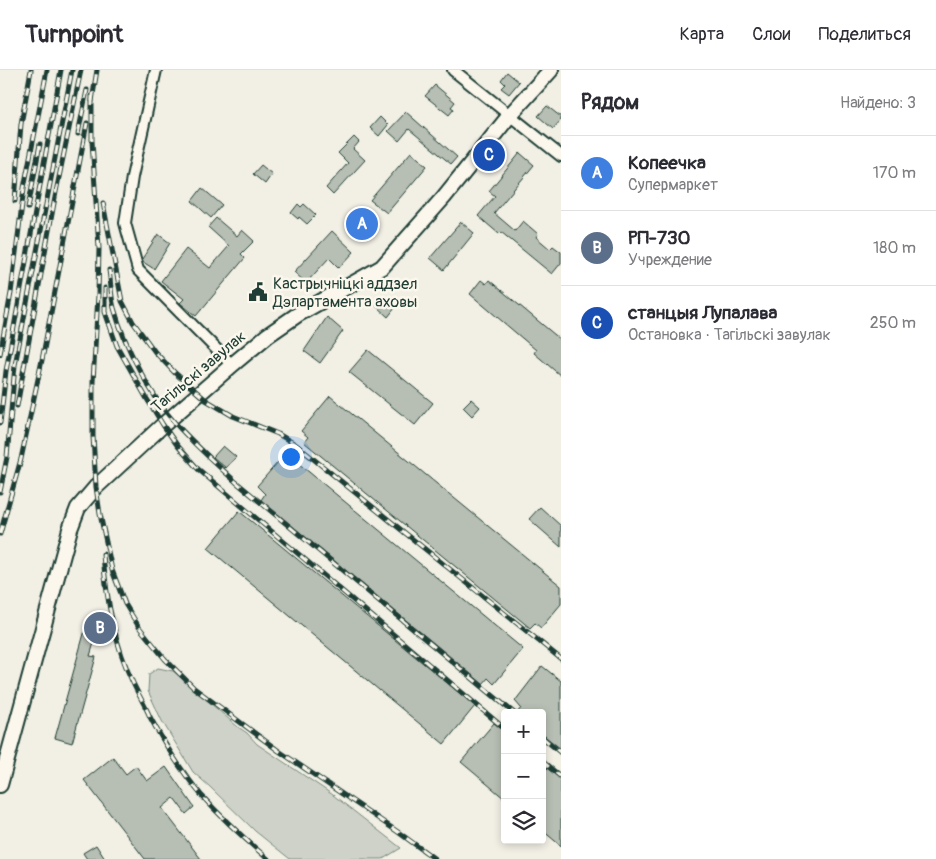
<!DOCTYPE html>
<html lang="ru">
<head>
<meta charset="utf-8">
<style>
	body { margin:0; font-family:Pangolin,sans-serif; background:#f2f2f3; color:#2b2b33 }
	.controls { position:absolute; right:15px; bottom:15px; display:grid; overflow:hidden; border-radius:5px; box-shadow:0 2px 8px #0003 }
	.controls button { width:45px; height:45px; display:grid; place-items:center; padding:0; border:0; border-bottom:1px solid #e1e1e2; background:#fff; color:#2b2b33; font:25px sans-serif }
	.you { position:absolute; left:290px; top:386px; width:18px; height:18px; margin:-12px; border:4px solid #fff; border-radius:50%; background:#1a73e8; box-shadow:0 0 0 8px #1a73e833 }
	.badge { display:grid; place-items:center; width:32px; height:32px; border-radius:50%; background:#1f3d34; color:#fff; font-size:16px; font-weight:700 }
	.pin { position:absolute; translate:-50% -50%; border:2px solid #fff; box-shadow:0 1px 5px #0006 }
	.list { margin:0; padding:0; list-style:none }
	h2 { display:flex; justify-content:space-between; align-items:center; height:65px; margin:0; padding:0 20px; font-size:21px }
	h2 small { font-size:16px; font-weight:400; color:#7c7c81 }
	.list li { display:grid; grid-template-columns:32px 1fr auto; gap:15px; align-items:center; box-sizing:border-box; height:75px; padding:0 20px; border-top:1px solid #e1e1e2 }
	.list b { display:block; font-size:19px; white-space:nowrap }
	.list p { margin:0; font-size:16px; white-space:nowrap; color:#7c7c81 }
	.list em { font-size:16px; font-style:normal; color:#7c7c81 }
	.icon { flex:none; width:28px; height:28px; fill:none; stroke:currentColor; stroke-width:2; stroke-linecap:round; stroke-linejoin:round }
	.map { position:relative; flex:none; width:561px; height:789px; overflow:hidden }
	header { display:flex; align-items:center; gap:30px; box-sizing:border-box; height:70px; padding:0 25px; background:#fff; border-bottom:1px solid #e1e1e2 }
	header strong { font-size:24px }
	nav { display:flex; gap:28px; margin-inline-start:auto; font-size:18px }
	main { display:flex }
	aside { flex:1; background:#fff }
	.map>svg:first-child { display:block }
	.green { fill:#cfd2c8; stroke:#77887e }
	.building { fill:#b7beb3; stroke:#1f3d34 }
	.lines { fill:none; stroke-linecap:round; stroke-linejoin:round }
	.street-casing { stroke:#1f3d34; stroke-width:14 }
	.secondary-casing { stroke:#1f3d34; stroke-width:18 }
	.street { stroke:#fbf7ec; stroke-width:10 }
	.secondary { stroke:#fbf7ec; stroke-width:14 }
	.rail-casing { stroke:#1f3d34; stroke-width:5 }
	.rail { stroke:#fbf7ec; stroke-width:3; stroke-dasharray:9; stroke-linecap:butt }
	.labels { text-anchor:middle; stroke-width:5; stroke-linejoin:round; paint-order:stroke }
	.poi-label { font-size:16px; fill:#1f3d34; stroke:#fbf7ec; text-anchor:start }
	.street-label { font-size:16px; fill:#1f3d34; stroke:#fbf7ec }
</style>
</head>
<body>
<header>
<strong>Turnpoint</strong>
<nav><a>Карта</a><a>Слои</a><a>Поделиться</a></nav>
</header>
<main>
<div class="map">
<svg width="561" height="789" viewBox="0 0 561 789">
	<rect width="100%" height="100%" fill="#f2f0e5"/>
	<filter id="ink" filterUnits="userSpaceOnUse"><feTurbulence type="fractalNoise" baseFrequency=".02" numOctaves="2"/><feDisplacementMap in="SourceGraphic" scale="10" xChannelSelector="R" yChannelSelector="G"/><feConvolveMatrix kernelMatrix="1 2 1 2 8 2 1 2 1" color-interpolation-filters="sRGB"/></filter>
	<g filter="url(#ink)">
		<polygon class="green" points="158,598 173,601 238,657 247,663 257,674 333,725 401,778 383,789 290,789 255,761 210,717 193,702 162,651 148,621 149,604"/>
		<g class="building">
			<polygon points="507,2 519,12 509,24 501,18 505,14 501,10"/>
			<polygon points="435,15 455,32 451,37 454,39 449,45 425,26"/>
			<polygon points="547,36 561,47 561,50 553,59 538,46"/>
			<polygon points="406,42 457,87 451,94 409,59 399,71 388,61"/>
			<polygon points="380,47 388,55 379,66 370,58"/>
			<polygon points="354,67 359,72 353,79 365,90 333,125 326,118 348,93 338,83"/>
			<polygon points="411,82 427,96 387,143 370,130"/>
			<polygon points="520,83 534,95 494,143 515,161 523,151 538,164 536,167 550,179 553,176 561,182 561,193 552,204 501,162 499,164 478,146 495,126 489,121"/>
			<polygon points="261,95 272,104 265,114 253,104"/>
			<polygon points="202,118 222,135 211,148 192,131"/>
			<polygon points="298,134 301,137 304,134 316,145 307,154 299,147 298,149 291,143"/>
			<polygon points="216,148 237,166 242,160 254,171 241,184 245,188 196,246 180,233 184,229 161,211 186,179 210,198 229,176 208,157"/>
			<polygon points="461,152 474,163 444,200 430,188"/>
			<polygon points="332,161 354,182 339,198 329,188 306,213 294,202"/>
			<polygon points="158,164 170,173 154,199 143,192 142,189"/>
			<polygon points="481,210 486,214 489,210 561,270 561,306 534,283 536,280 470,224"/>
			<polygon points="383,227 395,238 388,247 376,236"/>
			<polygon points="327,247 343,261 320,293 304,281"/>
			<polygon points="368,280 433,333 415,355 349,302"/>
			<polygon points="330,326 561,516 561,534 541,558 535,553 530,558 304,372 308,367 301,361"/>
			<polygon points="471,329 480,337 472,346 463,337"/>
			<polygon points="223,376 236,387 226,398 213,387"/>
			<polygon points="286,383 523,579 494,614 488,608 483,614 261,430 265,424 257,416"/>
			<polygon points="540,437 561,456 561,477 529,449"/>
			<polygon points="239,441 475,636 444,674 208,478"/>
			<polygon points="85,560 97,563 90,586 96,587 72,673 55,668"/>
			<polygon points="542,596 561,611 561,679 542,664 542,643 517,643 521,638 515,631"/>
			<polygon points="494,653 505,662 505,729 461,692"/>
			<polygon points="113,687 126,704 136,696 147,711 166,697 194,737 186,744 174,728 162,738 201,789 145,789 84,710"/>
			<polygon points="542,694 561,709 561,776 542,760"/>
			<polygon points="96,775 105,789 87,789 83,783"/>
		</g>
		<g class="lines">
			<g class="street-casing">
				<g id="street">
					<polyline points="156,0 132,107 125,153 138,200 232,295"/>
					<polyline points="453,0 561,86"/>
				</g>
			</g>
			<g class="secondary-casing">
				<polyline id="secondary" points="0,715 70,459 78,438 96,417 163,355 232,295 268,265 297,245 382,197 444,127 510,45 551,0"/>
			</g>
			<use href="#street" class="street"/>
			<use href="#secondary" class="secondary"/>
			<g class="rail-casing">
				<g id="rail">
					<polyline points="92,26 92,71 99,178 98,225 93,312 93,366 96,417 100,444 112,500 125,534 139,557 165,589 194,618 279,681 398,762 435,789"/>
					<polyline points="92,31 97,0"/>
					<polyline points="78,64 87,20"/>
					<polyline points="15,131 21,54 31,0"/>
					<polyline points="103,133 122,231 133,252 155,282 175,303 206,330 233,346 278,364 295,374 561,589"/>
					<polyline points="28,138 40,74"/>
					<path d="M109 200C111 213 111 227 114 238 125 277 149 323 175 353 194 374 215 393 236 412L514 643"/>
					<polyline points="105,218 105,242 117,276 147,329 163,355 177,375 198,399 505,659"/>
					<polyline points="0,284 11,223 24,118 47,0"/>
					<polyline points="17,336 56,122 81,0"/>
					<polyline points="0,353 6,301 61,0"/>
					<polyline points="0,422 7,387 15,295 72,0"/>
					<polyline points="0,464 21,389 42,290 87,53"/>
					<path d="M103 484C106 528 114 573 133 613 138 624 145 635 150 647 165 675 182 702 202 726 222 748 246 770 268 789"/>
					<polyline points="542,667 561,683"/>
					<polyline points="542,691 561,707"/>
				</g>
			</g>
			<use href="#rail" class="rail"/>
		</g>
	</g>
	<defs>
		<g id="civic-bare" transform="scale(1.5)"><path d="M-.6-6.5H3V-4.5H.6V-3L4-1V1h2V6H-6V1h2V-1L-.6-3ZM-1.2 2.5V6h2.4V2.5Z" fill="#1f3d34" stroke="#fbf7ec" stroke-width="2.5" paint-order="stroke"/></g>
	</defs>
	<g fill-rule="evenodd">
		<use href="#civic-bare" x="258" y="222"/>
	</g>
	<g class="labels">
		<g class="poi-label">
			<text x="273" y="219">Кастрычніцкі аддзел<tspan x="273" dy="18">Дэпартамента аховы</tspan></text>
		</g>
		<g class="street-label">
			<text transform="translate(198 301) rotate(-40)" y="6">Тагільскі завулак</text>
		</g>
	</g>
</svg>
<div class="controls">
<button>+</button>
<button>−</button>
<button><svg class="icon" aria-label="layers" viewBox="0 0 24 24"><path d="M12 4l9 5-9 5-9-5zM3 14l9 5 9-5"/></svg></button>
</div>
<div class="you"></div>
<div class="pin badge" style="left:362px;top:154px;background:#3f7fe0">A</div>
<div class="pin badge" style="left:100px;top:558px;background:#5c6f8a">B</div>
<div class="pin badge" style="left:489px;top:85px;background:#1a4fb4">C</div>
</div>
<aside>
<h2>Рядом<small>Найдено: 3</small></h2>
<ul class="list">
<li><span class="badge" style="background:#3f7fe0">A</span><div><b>Копеечка</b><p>Супермаркет</p></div><em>170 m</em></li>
<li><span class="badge" style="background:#5c6f8a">B</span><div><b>РП-730</b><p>Учреждение</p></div><em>180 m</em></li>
<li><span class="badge" style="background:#1a4fb4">C</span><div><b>станцыя Лупалава</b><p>Остановка · Тагільскі завулак</p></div><em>250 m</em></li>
</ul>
</aside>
</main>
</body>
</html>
